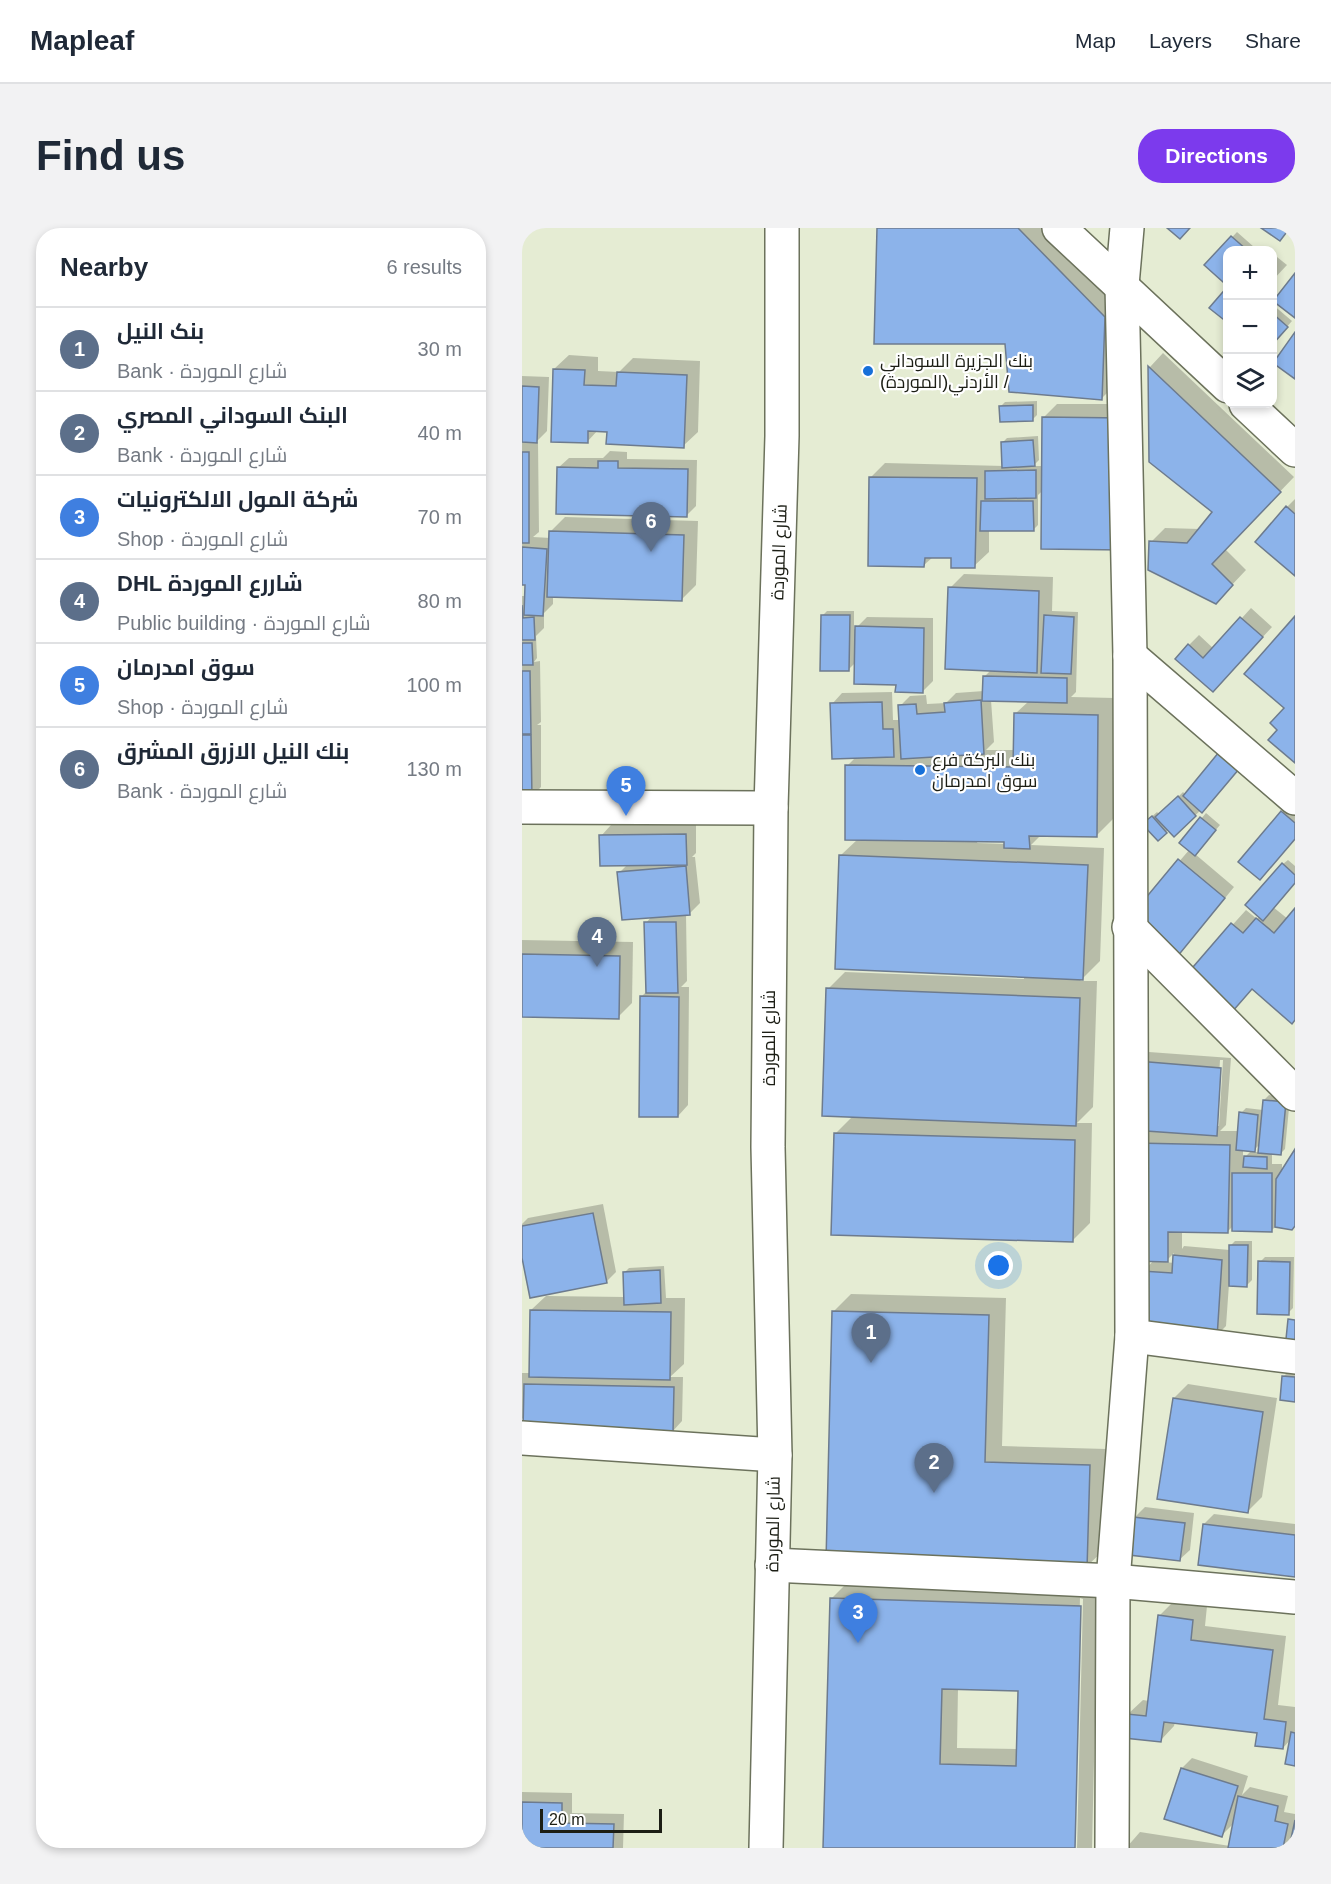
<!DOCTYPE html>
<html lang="en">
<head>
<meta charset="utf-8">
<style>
	body { margin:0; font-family:Arial,Cairo,sans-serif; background:#f2f2f3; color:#1f2937 }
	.controls { position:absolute; right:18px; top:18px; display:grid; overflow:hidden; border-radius:12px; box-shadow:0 3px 9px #0003 }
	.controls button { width:54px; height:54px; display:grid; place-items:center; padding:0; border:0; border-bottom:2px solid #e0e1e3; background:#fff; color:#1f2937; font:30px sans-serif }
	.scale { position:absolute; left:18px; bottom:15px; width:122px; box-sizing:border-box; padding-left:6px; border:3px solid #1c1e15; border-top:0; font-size:16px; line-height:21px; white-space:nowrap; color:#1c1e15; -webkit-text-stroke:4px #fff; paint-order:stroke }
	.you { position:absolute; left:477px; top:1038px; width:21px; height:21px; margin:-15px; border:4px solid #fff; border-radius:50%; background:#1a73e8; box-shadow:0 0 0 9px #1a73e833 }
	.badge { display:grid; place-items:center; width:39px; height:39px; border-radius:50%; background:#7c3aed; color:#fff; font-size:20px; font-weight:700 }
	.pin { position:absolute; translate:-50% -50px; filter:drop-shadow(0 2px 3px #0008) }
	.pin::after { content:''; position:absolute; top:32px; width:21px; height:18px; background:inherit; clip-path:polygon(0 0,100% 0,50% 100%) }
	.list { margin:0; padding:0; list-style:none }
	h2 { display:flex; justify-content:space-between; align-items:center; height:78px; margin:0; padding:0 24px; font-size:26px }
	h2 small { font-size:20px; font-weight:400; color:#747a83 }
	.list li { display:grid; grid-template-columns:39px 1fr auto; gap:18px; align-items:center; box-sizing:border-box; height:84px; padding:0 24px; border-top:2px solid #e0e1e3 }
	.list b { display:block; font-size:22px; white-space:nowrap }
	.list p { margin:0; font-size:20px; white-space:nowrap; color:#747a83 }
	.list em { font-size:20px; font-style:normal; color:#747a83 }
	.icon { flex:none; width:33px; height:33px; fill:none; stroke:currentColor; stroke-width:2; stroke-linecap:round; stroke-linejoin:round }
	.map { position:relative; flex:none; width:773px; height:1620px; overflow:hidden; border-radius:24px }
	header { display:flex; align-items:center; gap:36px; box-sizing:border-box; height:84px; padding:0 30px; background:#fff; border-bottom:2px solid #e0e1e3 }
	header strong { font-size:28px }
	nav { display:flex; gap:33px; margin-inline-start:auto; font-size:21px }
	.intro { display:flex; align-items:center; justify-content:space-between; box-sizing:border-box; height:144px; padding:0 36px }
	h1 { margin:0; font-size:42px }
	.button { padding:15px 27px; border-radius:24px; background:#7c3aed; color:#fff; font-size:21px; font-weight:700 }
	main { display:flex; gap:36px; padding:0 36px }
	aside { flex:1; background:#fff; border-radius:24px; box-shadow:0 3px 9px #0003 }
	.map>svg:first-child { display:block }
	.shadow { fill:#0003; fill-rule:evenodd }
	.building { fill:#8cb3ea; stroke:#6d7b8e; stroke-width:1.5; fill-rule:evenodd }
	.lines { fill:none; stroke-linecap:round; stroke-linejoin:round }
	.street-casing { stroke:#6c725c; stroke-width:36 }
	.secondary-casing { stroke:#6c725c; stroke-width:36 }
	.street { stroke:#fff; stroke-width:33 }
	.secondary { stroke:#fff; stroke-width:33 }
	.poi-dot { fill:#1770d9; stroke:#fff; stroke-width:2 }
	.labels { text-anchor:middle; stroke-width:4.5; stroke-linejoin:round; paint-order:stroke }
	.poi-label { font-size:18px; fill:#1c1e15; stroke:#fff; text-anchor:start }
	.street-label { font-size:18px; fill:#1c1e15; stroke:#fff }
</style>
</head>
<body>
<header>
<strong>Mapleaf</strong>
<nav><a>Map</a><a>Layers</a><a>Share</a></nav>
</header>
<div class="intro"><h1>Find us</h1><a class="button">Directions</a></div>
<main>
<aside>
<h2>Nearby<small>6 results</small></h2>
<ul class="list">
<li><span class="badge" style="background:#5c6f8a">1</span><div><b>بنک النيل</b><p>Bank · شارع الموردة</p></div><em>30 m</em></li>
<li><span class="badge" style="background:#5c6f8a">2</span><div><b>البنک السوداني المصري</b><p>Bank · شارع الموردة</p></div><em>40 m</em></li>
<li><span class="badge" style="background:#3f7fe0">3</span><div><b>شركة المول الالكترونيات</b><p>Shop · شارع الموردة</p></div><em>70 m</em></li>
<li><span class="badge" style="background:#5c6f8a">4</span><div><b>DHL شاررع الموردة</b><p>Public building · شارع الموردة</p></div><em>80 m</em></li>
<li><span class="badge" style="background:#3f7fe0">5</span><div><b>سوق امدرمان</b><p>Shop · شارع الموردة</p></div><em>100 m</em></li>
<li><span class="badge" style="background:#5c6f8a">6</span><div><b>بنك النيل الازرق المشرق</b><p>Bank · شارع الموردة</p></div><em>130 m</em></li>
</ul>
</aside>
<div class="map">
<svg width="773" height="1620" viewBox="0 0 773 1620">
	<rect width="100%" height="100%" fill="#e5ecd3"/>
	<g class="shadow">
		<polygon points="356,0 530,0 600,71 596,154 579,171 485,114"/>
		<polygon points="715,4 732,19 729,22 706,22 684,37"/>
		<polygon points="750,25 765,37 750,53"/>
		<polygon points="750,76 770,93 750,116"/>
		<polygon points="641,125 772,249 703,321 724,342 708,359 629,314 643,300 678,301 692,284 628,234 628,139"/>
		<polygon points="47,127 76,129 76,143 97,144 111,130 178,133 176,204 161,218 76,202 65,214 32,141"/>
		<polygon points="0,148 27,149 25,203 14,214 16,214 17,304 11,309 29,310 29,303 43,289 176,293 174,357 160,371 31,368 31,376 22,385 22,400 14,408 15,430 12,434 18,433 19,494 15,497 19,497 19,559 9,569 0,570 0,368 4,368 5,356 0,355"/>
		<polygon points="515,173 515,187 510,192 478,179 483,174"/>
		<polygon points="535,176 615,176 516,267 516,297 511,302 467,302 467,324 452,338 431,329 411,329 402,337 349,249 363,235 482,238 480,215 485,210 516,208 517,232 511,238 521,238 521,190"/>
		<polygon points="88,223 105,224 105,231 175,232 174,278 164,288 36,240 47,230 81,230"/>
		<polygon points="773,271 773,346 765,279"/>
		<path d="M442 346 531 349 530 383 556 384 554 464 549 469 593 470 592 590 575 607H519L509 617 582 620 578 733 558 753H575L571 879 555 895H570L568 995 550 1013 313 906 331 888 306 761 323 744 502 751V748L319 627 336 611 325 538 334 529 310 476 320 465 370 464 371 492H379L378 478 388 468 404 467 405 476 424 475 434 465 462 463V449L469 442 428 360ZM469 472 507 473 493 486V522H464L472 514ZM456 612 484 613V616L455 615Z"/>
		<polygon points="729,380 750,399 701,452 667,417 677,407 692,421"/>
		<polygon points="305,383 332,383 332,402 345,389 411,390 411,453 401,463 375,455 334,434 326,442 300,388"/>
		<polygon points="661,564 679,582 652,607 647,601 636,611 627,591 635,584 638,587"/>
		<polygon points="770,574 773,577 773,611 738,650 760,585"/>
		<polygon points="684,585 698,597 673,626 712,659 665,717 624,672 668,621 659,615"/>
		<polygon points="174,596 174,625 170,629 173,629 178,675 168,685 164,686 165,753 159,759 167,759 166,877 156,888 119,769 125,763 124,695 130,688 97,645 106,636 79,608 89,597"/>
		<polygon points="766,632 773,638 773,654 751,679 766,691 773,683 773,791 731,760 710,782 667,745 724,682 735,691 738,688 761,636"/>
		<polygon points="0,712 111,714 110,775 96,789 0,787"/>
		<path d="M627 824 709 830 704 897 698 903H717L719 885 724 880 741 882 742 872 747 867 768 870 763 921 758 926 750 925V936H760V945L773 924V996L754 998 750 1002 711 998 706 1003 660 1002V1021L662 1018 708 1022V1018L713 1013H730V1052L725 1057 707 1056 704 1098 694 1108 621 1044 632 1032 615 916 629 902 617 834ZM698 832H701L697 898H694ZM738 916 737 924H730ZM721 921 730 922 721 931ZM652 1025V1035L643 1034Z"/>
		<polygon points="81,976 94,1044 84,1054 0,1022 0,996 6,990"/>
		<polygon points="743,1029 772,1029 771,1080 766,1085 738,1034"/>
		<polygon points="142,1038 144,1070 163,1070 162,1136 148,1149 161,1149 160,1193 150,1204 3,1188 0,1191 0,1145 9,1145 9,1082 24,1068 103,1069 102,1045 107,1040"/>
		<polygon points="329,1066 484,1070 480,1218 585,1221 582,1322 564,1339 312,1083"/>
		<polygon points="766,1144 773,1144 773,1172 761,1149"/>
		<polygon points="666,1156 755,1170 740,1269 725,1284 652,1170"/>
		<polygon points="623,1279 672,1285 668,1322 657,1332 613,1289"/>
		<polygon points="692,1286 773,1296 773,1347 682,1296"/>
		<path d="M326 1354 576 1361 570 1620H555L561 1371 558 1370 552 1620H303L309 1371ZM436 1460 497 1461 496 1521 435 1520Z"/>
		<polygon points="652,1373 685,1378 683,1398 764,1408 756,1477 773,1479 773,1536 769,1511 761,1520 737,1504 653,1494 652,1498 638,1513 606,1486 621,1472 627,1473 638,1387"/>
		<polygon points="670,1530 726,1548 720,1567 728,1559 766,1568 762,1584 773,1586 773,1620 604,1620 618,1604 708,1618 712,1595 700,1607 644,1590 660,1540"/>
		<polygon points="0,1564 50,1565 50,1585 102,1586 101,1620 0,1620"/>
	</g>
	<g class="building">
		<polygon points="355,0 496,0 583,89 580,172 487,164 483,116 352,116"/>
		<polygon points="645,0 668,0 658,11"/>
		<polygon points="739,0 773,0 773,6 767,1 758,13"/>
		<polygon points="709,8 725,22 706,22 706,49 701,54 682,37"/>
		<polygon points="773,45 773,90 751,73"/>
		<polygon points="706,58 706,95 687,80"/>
		<polygon points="750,85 766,99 750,117"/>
		<polygon points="773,104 773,151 751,135"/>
		<polygon points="626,138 759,264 690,336 711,357 694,376 626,342 627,313 665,315 690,284 627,234"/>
		<polygon points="31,141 63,142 62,157 94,158 95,144 165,147 162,220 84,216 85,204 66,203 66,215 29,214"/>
		<polygon points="0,158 17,159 15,215 0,214"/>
		<polygon points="511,177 511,193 478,194 477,178"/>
		<polygon points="520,189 602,190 602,322 519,321"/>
		<polygon points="511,212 513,238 480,240 479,214"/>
		<rect x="0" y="224" width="7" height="91"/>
		<polygon points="76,233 96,233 96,240 166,241 165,289 34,286 35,239 76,240"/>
		<polygon points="514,242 514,270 463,271 463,243"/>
		<polygon points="347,249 455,250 453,340 429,340 429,330 403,330 402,339 346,338"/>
		<polygon points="459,273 511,273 512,303 458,303"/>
		<polygon points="764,278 773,286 773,348 733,314"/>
		<polygon points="27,303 162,307 160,373 25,369"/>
		<polygon points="0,319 25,321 21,388 2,387 3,357 0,357"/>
		<polygon points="426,359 517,363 515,445 423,441"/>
		<polygon points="0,377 1,390 12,389 13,412 0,412"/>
		<polygon points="299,387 328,387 327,443 298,443"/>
		<polygon points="522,387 552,389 549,446 519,445"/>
		<polygon points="773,388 773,535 746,512 755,502 748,495 762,480 722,446"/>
		<polygon points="718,389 741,409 691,464 653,431 666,416 681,430"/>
		<polygon points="333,398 402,400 401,465 373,464 374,457 332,456"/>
		<polygon points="0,415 10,415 11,437 0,437"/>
		<polygon points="0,443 8,443 9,506 0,506"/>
		<polygon points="461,448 545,450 545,475 460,473"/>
		<polygon points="459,472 462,526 379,531 376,477 394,476 395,486 423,484 422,475"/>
		<polygon points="360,474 361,501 371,501 372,529 310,531 308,475"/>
		<polygon points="492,485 576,487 575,609 507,608 508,621 482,620 482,614 323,612 323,537 491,539"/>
		<polygon points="0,507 9,507 10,571 0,571"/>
		<polygon points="697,524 717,541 680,585 661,568"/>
		<polygon points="656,568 674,588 652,609 633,589"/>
		<polygon points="759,583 773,595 773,611 738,652 716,634"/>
		<polygon points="630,588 645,605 636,613 620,596"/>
		<polygon points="678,589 694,602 673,628 657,615"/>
		<polygon points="164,606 165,637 78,638 77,607"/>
		<polygon points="317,627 566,637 561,752 313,741"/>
		<polygon points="656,631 703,670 655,729 621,698 622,672"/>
		<polygon points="760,635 773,647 773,655 741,693 723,677"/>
		<polygon points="164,638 168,687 100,692 95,644"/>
		<polygon points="773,680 773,792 770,796 730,761 710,784 665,746 709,695 721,705 734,690 752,705"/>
		<polygon points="122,694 154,694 156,765 124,765"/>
		<polygon points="0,726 98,728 97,791 0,789"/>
		<polygon points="304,760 558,770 554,898 300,888"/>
		<polygon points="118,768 157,769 156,889 117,889"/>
		<polygon points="615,833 699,840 695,908 610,902"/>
		<polygon points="741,872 764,874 759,927 736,925"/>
		<polygon points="717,884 736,887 733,924 714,922"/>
		<polygon points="312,905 553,912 551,1014 309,1007"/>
		<polygon points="613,915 708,917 706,1005 646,1004 646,1034 612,1033"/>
		<polygon points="773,921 773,998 770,1002 753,999 754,951"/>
		<polygon points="722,928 745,929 745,941 721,939"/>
		<polygon points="710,945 750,945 750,1004 710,1003"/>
		<polygon points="71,985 85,1055 8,1070 0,1030 0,998"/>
		<polygon points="707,1017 726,1017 725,1059 707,1058"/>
		<polygon points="651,1027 700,1032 695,1110 615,1103 620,1043 650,1045"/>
		<polygon points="736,1033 768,1034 767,1087 735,1086"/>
		<polygon points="138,1042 139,1075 102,1077 101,1044"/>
		<polygon points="8,1082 149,1084 148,1152 7,1149"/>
		<polygon points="310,1083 467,1087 463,1234 568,1237 565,1341 304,1333"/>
		<polygon points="766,1091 773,1092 773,1122 763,1121"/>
		<polygon points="760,1148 773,1149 773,1174 758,1172"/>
		<polygon points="2,1156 152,1159 151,1205 1,1202"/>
		<polygon points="651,1170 741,1184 726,1285 635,1271"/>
		<polygon points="611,1289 663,1295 658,1333 607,1327"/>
		<polygon points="681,1296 773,1307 773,1349 676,1337"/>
		<path d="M308 1370 559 1378 553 1620H301ZM420 1461 496 1463 494 1538 418 1536Z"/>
		<polygon points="636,1387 671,1392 669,1412 751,1422 742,1491 764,1494 761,1521 733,1518 735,1505 642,1494 639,1514 602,1510 605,1486 624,1488"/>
		<polygon points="769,1504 773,1505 773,1538 763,1536"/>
		<polygon points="659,1540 716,1558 700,1609 642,1591"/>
		<polygon points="716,1568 756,1578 753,1593 766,1596 761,1620 706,1620"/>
		<polygon points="0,1574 40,1575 40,1595 92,1596 91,1620 0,1620"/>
		<polygon points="773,1592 773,1620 767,1620"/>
	</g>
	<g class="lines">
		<g class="street-casing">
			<g id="street">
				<polyline points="537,0 706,158"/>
				<polyline points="724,176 773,222"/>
				<polyline points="608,428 773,570"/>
				<polyline points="0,579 249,580"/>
				<polyline points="607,699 773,866"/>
				<polyline points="610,1108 773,1129"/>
				<polyline points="0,1210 253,1227"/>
				<polyline points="250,1337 591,1353 773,1369"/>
				<polyline points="590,1620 591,1353 610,1108 608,428 600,57 605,0"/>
			</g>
		</g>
		<g class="secondary-casing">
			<polyline id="secondary" points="244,1620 253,1227 246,919 249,580 260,208 260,0"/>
		</g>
		<use href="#street" class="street"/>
		<use href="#secondary" class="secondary"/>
	</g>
	<g class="poi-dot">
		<circle cx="346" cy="143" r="6"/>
		<circle cx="398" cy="542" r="6"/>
	</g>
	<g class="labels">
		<g class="poi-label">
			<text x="358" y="139">بنك الجزيرة السوداني<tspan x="358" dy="21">الأردني(الموردة) /</tspan></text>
			<text x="410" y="538">بنك البركة فرع<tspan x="410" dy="21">سوق امدرمان</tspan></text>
		</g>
		<g class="street-label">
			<text transform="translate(257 324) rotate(-88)" y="6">شارع الموردة</text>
			<text transform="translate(247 810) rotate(-90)" y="6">شارع الموردة</text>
			<text transform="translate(251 1296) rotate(-89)" y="6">شارع الموردة</text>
		</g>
	</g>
</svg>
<div class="controls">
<button>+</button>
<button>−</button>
<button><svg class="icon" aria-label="layers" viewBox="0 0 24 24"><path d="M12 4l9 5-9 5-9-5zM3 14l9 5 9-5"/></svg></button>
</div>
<div class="scale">20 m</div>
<div class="you"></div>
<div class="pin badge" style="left:349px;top:1135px;background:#5c6f8a">1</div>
<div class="pin badge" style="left:412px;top:1265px;background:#5c6f8a">2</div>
<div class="pin badge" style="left:336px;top:1415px;background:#3f7fe0">3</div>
<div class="pin badge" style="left:75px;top:739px;background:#5c6f8a">4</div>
<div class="pin badge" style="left:104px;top:588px;background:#3f7fe0">5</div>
<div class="pin badge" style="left:129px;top:324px;background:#5c6f8a">6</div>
</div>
</main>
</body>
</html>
